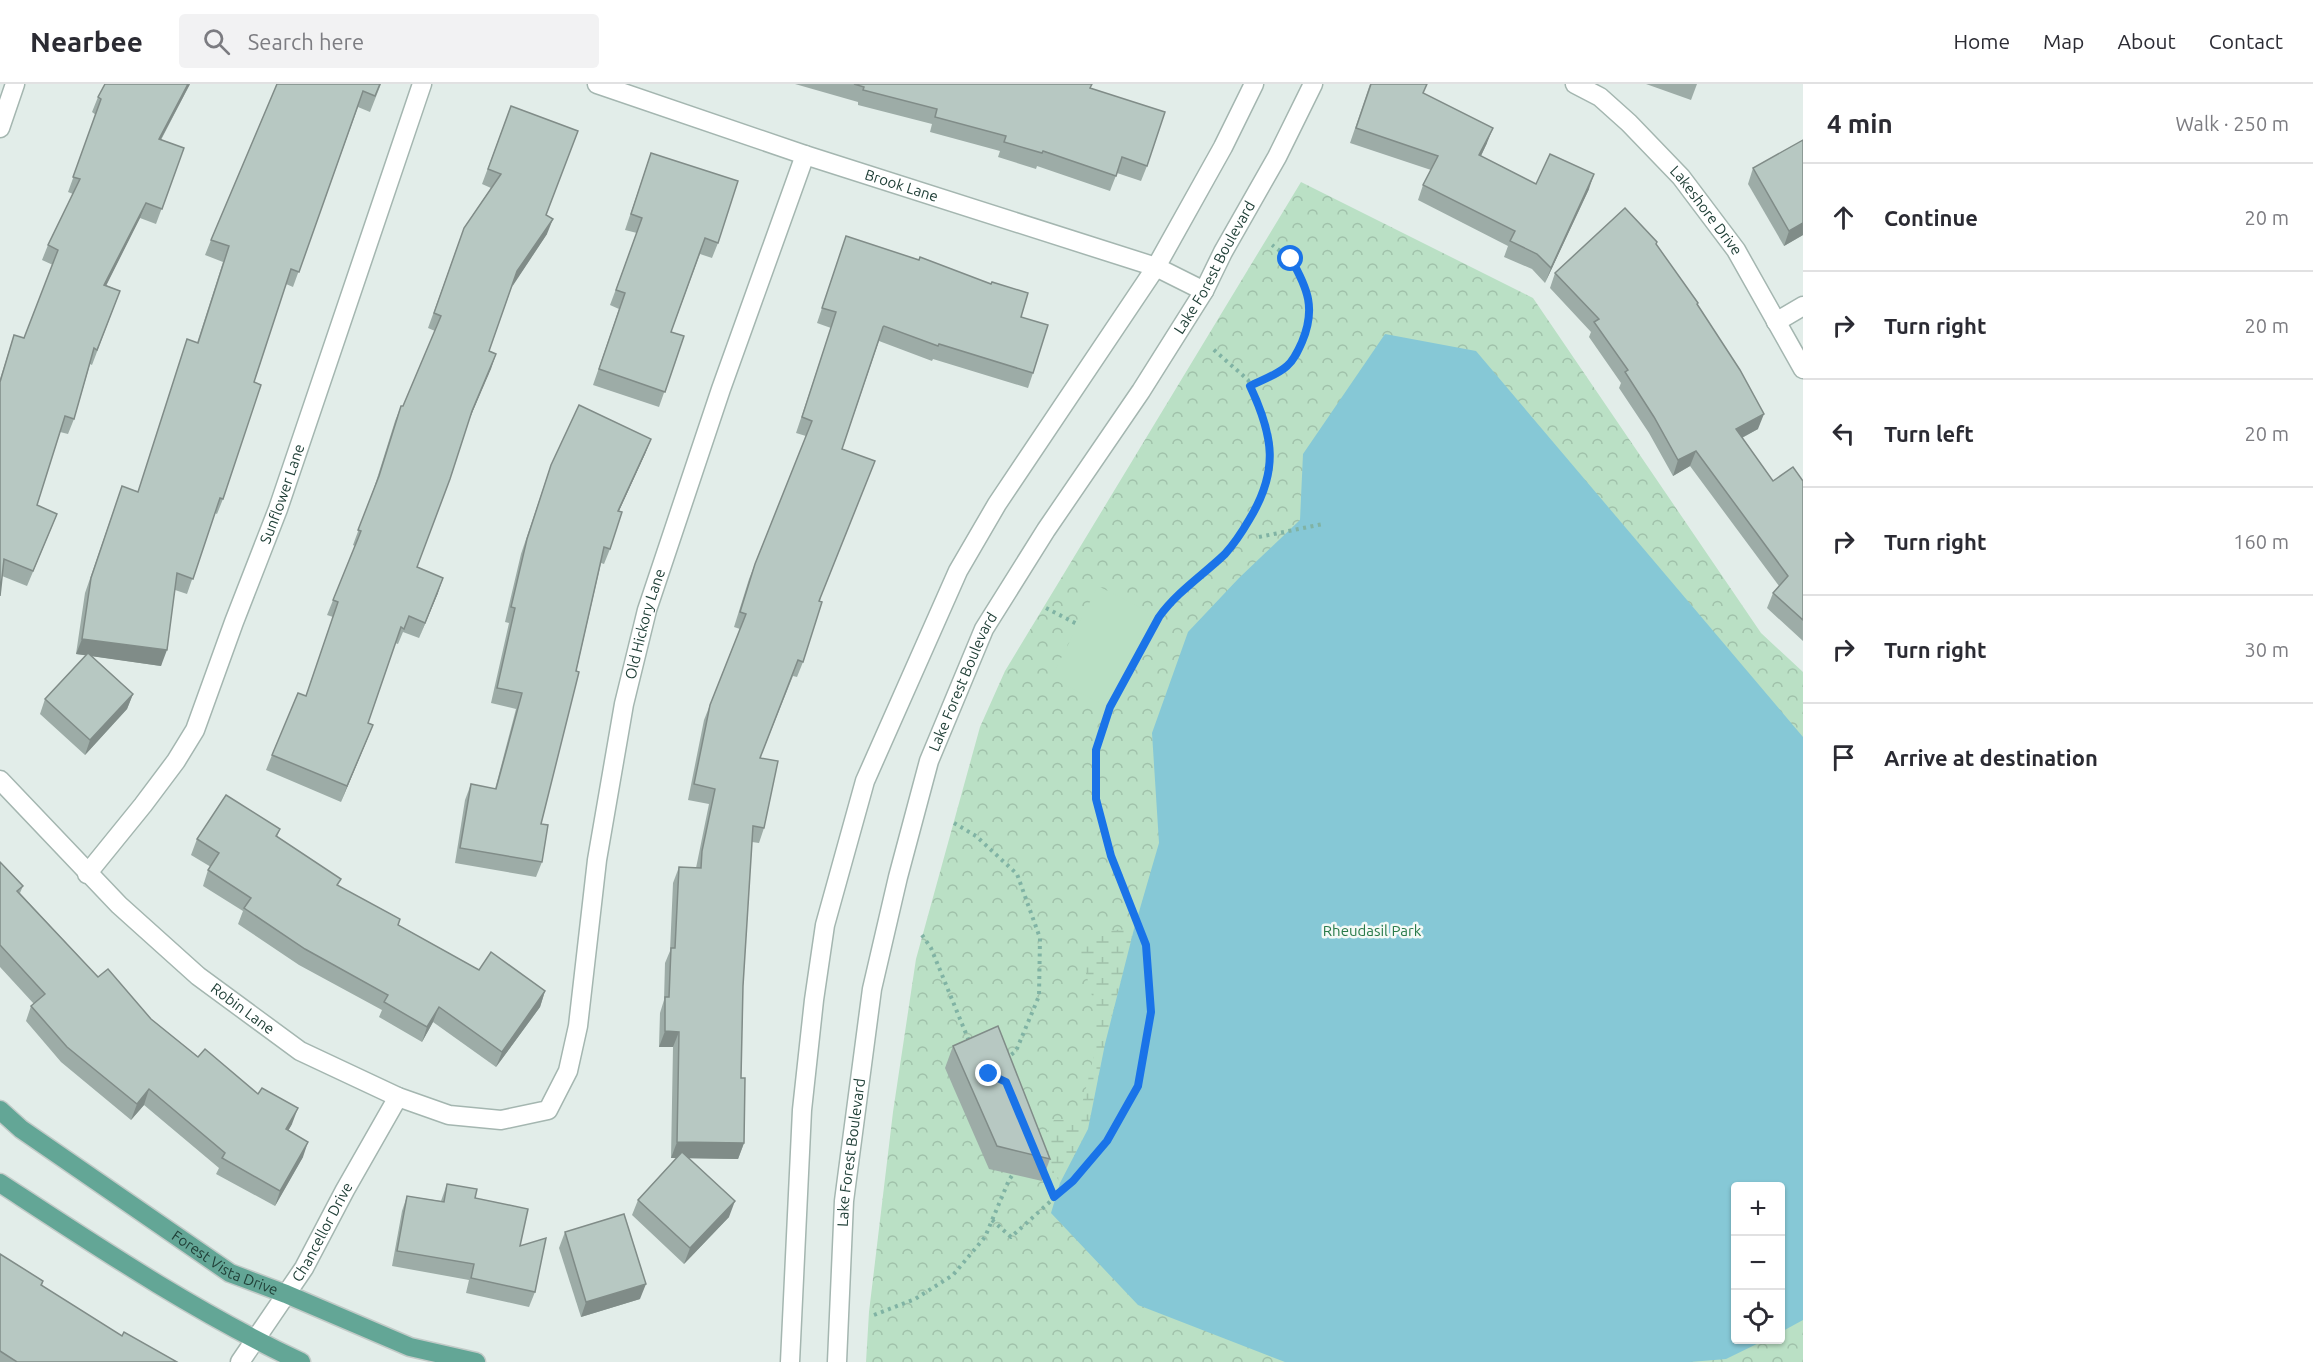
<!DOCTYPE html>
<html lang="en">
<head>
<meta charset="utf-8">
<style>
	body { margin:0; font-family:Ubuntu,sans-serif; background:#f2f2f3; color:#2b2b33 }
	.controls { position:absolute; right:18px; bottom:18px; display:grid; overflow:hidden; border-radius:6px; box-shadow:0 2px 4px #0004 }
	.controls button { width:54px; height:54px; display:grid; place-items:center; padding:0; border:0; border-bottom:2px solid #e1e1e2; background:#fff; color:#2b2b33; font:30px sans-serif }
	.stop { position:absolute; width:18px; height:18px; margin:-14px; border:4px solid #1a73e8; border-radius:50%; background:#fff }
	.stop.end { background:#1a73e8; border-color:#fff; box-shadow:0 2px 6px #0008 }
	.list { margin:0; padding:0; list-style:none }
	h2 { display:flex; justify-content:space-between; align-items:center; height:78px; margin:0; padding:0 24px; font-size:26px }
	h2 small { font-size:20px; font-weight:400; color:#7c7c81 }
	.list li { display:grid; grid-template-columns:39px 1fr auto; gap:18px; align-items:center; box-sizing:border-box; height:108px; padding:0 24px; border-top:2px solid #e1e1e2 }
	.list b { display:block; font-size:22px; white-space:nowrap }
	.list em { font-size:20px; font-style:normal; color:#7c7c81 }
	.icon { flex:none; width:33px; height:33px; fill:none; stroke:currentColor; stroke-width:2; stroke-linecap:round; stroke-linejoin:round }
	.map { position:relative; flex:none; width:1803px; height:1278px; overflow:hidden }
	header { display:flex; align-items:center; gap:36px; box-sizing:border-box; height:84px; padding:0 30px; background:#fff; border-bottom:2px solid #e1e1e2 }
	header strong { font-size:28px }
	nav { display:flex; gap:33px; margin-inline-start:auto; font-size:21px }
	.search { width:420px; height:54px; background:#f2f2f3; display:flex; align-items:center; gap:15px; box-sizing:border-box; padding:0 21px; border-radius:6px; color:#7c7c81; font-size:22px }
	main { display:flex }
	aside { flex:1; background:#fff }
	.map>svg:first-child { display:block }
	.forest { fill:url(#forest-crowns); fill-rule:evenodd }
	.wetland { fill:url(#wetland-marsh) }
	.pitch { fill:#bae0c5 }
	.water { fill:#86c8d6 }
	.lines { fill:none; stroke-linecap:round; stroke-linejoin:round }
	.minor-casing { stroke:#a4b6b0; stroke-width:21 }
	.major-casing { stroke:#c1cac7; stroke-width:21 }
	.path { stroke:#80b3a4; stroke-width:4; stroke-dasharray:3 4.5; stroke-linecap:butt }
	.minor { stroke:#fff; stroke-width:18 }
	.major { stroke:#63a696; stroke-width:18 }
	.wall { fill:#9daca7 }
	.shaded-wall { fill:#808c88 }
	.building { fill:#b7c8c2; stroke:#808c88; stroke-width:1.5 }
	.route { stroke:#1a73e8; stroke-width:8 }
	.labels { text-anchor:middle; stroke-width:5; stroke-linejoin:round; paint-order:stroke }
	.street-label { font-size:15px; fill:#214038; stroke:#f3f9f6 }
	.park-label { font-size:15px; fill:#287a49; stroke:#f3f9f6 }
</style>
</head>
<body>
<header>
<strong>Nearbee</strong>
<div class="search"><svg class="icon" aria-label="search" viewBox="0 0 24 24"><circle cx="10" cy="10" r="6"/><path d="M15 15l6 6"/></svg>Search here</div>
<nav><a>Home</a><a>Map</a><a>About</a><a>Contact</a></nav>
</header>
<main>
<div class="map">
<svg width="1803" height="1278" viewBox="0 0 1803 1278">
	<defs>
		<pattern id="forest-crowns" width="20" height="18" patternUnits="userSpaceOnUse" patternTransform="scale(1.5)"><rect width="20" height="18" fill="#bae0c5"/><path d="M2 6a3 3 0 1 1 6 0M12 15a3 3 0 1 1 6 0" fill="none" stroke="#a0c1aa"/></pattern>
		<pattern id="wetland-marsh" width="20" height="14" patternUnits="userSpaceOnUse" patternTransform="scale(1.5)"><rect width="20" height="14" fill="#bae0c5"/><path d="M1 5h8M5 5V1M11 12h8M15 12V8" fill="none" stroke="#a0c1aa"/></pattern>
	</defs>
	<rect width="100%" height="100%" fill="#e2ede9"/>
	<path class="forest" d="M1301 98 1533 214 1761 549 1803 588V1278H866L869 1228 893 1028 916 875 980 643 1005 587ZM1736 1102H1780V1256H1736Z"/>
	<polygon class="wetland" points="1134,845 1105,960 1088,1045 1060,1099 1039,1061 1054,1036 1078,1036 1095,968 1096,927 1079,863 1113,846"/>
	<polygon class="pitch" points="1098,502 1161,534 1114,626 1051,594"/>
	<polygon class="water" points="1385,250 1476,267 1803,653 1803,1236 1781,1248 1780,1102 1736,1102 1736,1256 1765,1256 1726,1275 1690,1278 1285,1278 1138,1221 1051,1129 1060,1099 1088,1045 1105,960 1134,845 1159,759 1152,649 1188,548 1239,494 1300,436 1303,370"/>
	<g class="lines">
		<g class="minor-casing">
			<g id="minor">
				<path id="s1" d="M597 0 805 71 1156 183 1204 207"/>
				<path id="s2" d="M1575 0 1600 13 1629 39 1681 93 1736 166 1803 285"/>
				<polyline points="0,44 15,0"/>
				<polyline points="1776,238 1803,222"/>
				<path id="s3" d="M0 696 119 821 198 892 300 967 398 1013 449 1031 501 1036 548 1026 568 987 578 942 597 776 624 620 647 526 721 305 805 71"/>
				<path id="s4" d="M87 790 143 721 176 677 195 646 234 538 278 425 422 0"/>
				<path id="s5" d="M240 1278 304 1184 345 1106 398 1013"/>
				<polyline points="790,1278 802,1026 814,916 825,841 865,697 958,487 997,420 1156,183 1223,63 1254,0"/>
				<path id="s6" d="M837 1278 844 1117 872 905 898 793 929 677 984 545 1046 446 1141 307 1204 207 1223 168 1277 73 1313 0"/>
			</g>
		</g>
		<g class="major-casing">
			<g id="major">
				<path id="s7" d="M0 1026 21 1045 230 1189 286 1210 410 1263 476 1278"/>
				<path d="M0 1099C98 1163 195 1228 301 1278"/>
			</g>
		</g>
		<g class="path">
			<polyline points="1250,302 1286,283 1298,267 1307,246 1310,221 1304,198 1291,175 1272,161"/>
			<polyline points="1259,453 1323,440"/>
			<polyline points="1046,524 1079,541"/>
			<polyline points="954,739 976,752 1017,790 1040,854 1039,912 1016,967 1007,974"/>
			<polyline points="922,851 931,864 969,957"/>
			<polyline points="1043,1086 1054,1113"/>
			<polyline points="992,1136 1011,1153 1073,1097 1107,1057 1138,1002 1151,928 1146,861 1111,772 1096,715 1096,666 1110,623 1159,533 1169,519 1226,469 1243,447 1266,403 1271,375 1266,347 1257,316 1248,296 1213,265"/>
			<polyline points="874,1231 915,1215 953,1191 985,1153 1009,1096 1015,1087"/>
		</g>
		<use href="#minor" class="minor"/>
		<use href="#major" class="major"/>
	</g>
	<g class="wall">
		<polygon points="190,0 161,56 184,64 156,140 140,134 106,201 120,207 92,281 90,280 74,335 68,350 60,348 37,421 57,430 51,445 27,502 2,492 0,512 0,295 14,251 24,254 53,181 42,176 48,161 73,110 68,108 96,31 92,28 98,13"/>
		<polygon points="277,0 381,0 370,28 358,23 293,203 286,200 254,298 223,415 217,430 215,429 187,510 175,506 161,582 92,572 133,610 127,625 85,671 40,630 45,615 86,571 76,570 85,509 122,402 138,408 187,255 197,259 223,178 205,171 211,156"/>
		<polygon points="795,0 1092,0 1090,4 1147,82 1141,97 1117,89 1110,107 1037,82 1036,85 998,73 1000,67 930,48 932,40 858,21 858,18"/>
		<polygon points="1370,0 1423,9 1487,59 1481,72 1536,100 1589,105 1545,199 1532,185 1504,173 1508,162 1418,116 1423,101 1431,86 1350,59"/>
		<polygon points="1646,0 1697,0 1691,16"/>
		<polygon points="511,22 546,131 547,150 512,202 489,267 496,270 469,336 417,483 438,509 419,554 403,548 398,560 395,559 368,639 373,641 341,718 266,686 272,671 306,612 333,533 327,531 355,462 353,461 374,404 395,337 401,322 403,322 435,247 428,244 464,144 491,104 482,100"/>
		<polygon points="651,69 718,159 712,174 700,170 671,248 684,252 659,323 593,301 619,225 610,221 637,149 625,146"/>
		<polygon points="1753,84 1803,151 1784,162 1748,100"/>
		<polygon points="846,152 1021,233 1033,289 1028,304 933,275 932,277 879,257 842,365 820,517 803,578 797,593 793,592 760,674 764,744 759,759 752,758 743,902 741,994 744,1059 738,1075 688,1074 729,1133 684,1180 632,1131 638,1116 677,1074 671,1074 673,963 659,963 660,929 664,916 665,879 670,867 673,799 679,783 696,784 709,720 688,716 704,636 740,545 734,543 749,495 806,352 796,349 831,244 817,239"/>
		<polygon points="1657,158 1656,161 1697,221 1758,345 1742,354 1773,397 1803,397 1803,557 1767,524 1773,509 1779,502 1690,382 1673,392 1649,349 1619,304 1621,299 1589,253 1591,248 1550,204 1555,189"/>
		<polygon points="651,355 645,370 619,427 610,465 604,480 601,479 541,740 542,778 536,793 455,779 465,716 471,700 495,705 516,625 491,619 509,539 505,538 521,470 551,381"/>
		<polygon points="280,745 277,753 338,802 400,835 398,841 479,886 545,907 540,923 496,983 433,938 422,958 379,933 382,926 299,881 238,840 243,827 203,802 208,786 211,783 191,771 197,755"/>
		<polygon points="0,778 23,802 20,809 98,893 198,973 292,1040 288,1047 303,1073 275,1122 216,1090 219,1084 144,1021 131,1036 61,978 26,937 31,922 34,920 0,883"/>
		<polygon points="953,962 1050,1075 1042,1097 989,1085 945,984"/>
		<polygon points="447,1100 475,1114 520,1162 535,1208 529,1223 466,1209 469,1196 392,1182 402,1127 407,1112 441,1117"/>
		<polygon points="565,1148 640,1215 581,1233 559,1164"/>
		<polygon points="0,1170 43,1197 42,1202 122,1252 178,1278 0,1278"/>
	</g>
	<g class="shaded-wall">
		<polygon points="188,0 190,0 153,70 159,55"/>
		<polygon points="1493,44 1487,59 1474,86 1479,71"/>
		<polygon points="1594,90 1589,105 1545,199 1551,184"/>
		<polygon points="146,119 140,134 99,216 104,201"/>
		<polygon points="553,135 547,150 512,203 517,187"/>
		<polygon points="1803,139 1803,151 1784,162 1789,147"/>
		<polygon points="496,270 491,285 466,343 472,327"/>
		<polygon points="1764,330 1758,345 1730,360 1736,345"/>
		<polygon points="651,355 645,370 612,442 618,427"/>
		<polygon points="1696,367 1690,382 1673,392 1678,376"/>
		<polygon points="443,494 438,509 419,554"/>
		<polygon points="82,555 167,566 161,582 76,570"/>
		<polygon points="133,610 127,625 85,671 90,656"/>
		<polygon points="373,641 367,656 341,718 347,702"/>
		<polygon points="545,907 540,923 496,983 502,968"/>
		<polygon points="439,923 433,938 422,958 427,943"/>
		<polygon points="665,947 679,948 673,963 659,963"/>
		<polygon points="149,1005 144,1021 131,1036 137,1020"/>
		<polygon points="298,1024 292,1040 280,1061 286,1045"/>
		<polygon points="308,1058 303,1073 275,1122 280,1107"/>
		<polygon points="677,1058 744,1059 738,1075 671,1074"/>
		<polygon points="735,1117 729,1133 684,1180 690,1164"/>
		<polygon points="646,1200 640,1215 581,1233 586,1218"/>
	</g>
	<g class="building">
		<polygon points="105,0 188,0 159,55 184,64 162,125 146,119 104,201 120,207 97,266 94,264 74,335 65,332 37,421 57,430 33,487 4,475 0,512 0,298 14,251 24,254 58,166 48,161 80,95 73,93 101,15 98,13"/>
		<polygon points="277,0 380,0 375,12 363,7 299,188 291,185 254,298 261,301 223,415 220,414 193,495 177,489 167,566 82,555 91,494 122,402 138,408 187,255 198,259 229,162 211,156"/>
		<polygon points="854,0 1092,0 1090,4 1165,28 1147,82 1122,73 1116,92 1043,67 1042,69 1004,58 1006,52 935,33 937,25 863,6 864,3"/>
		<polygon points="1371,0 1427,0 1423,9 1493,44 1479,71 1536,100 1550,70 1594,90 1551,184 1537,170 1510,157 1515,147 1423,101 1438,72 1356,44"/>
		<polygon points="511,22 578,47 546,131 553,135 517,187 489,267 496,270 472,327 450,395 417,483 443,494 425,539 409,532 404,545 401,543 368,639 373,641 347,702 272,671 298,609 306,612 338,518 333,516 361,447 358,446 379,392 401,322 403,322 441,232 434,229 464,144 501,90 488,85"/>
		<polygon points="1803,56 1803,139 1789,147 1753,84"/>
		<polygon points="651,69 738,97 718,159 705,154 671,248 684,252 665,308 599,285 625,209 616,206 642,134 631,130"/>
		<polygon points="1625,124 1657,158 1656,160 1698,219 1697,220 1740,286 1764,330 1736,345 1773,397 1793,383 1803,397 1803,536 1773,509 1788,492 1696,367 1678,376 1654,333 1625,288 1628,286 1594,238 1599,235 1555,189"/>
		<polygon points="846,152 919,176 920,173 991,200 992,198 1028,209 1021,233 1048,241 1033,289 939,260 938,262 884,242 883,243 842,365 875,377 819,517 822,518 803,578 798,576 760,674 778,677 764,744 753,742 743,902 741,994 745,994 744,1059 677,1058 679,948 665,947 665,913 669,913 671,864 675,864 679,783 701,784 702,767 715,705 694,700 710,621 746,530 740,528 755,480 812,337 802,333 836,228 822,224"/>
		<polygon points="579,321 651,355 618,427 622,428 610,465 604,463 576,587 579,588 541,740 548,741 542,778 460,764 471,700 496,705 522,609 497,604 515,524 511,523 527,455 551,381"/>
		<polygon points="88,569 133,610 90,656 45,615"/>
		<polygon points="226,711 280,745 276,752 341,795 337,801 400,835 398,841 479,886 491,868 545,907 502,968 439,923 427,943 384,918 388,911 305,865 244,824 251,814 208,786 219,769 197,755"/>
		<polygon points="0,778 23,802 17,807 98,893 108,885 151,935 198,973 205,965 258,1010 262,1004 298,1024 286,1045 308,1058 280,1107 222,1074 225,1069 149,1005 137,1020 67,963 31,922 45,910 0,861"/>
		<polygon points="998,942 1050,1075 997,1062 953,962"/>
		<polygon points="682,1068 735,1117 690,1164 638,1116"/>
		<polygon points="447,1100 477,1105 475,1114 528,1125 520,1162 546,1154 535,1208 471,1194 474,1180 397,1167 407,1112 444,1118"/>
		<polygon points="624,1130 646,1200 586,1218 565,1148"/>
		<polygon points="0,1170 43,1197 41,1201 122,1252 124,1248 177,1278 17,1278 0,1267"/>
	</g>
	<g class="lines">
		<path class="route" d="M989 990 1006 998 1054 1113 1073 1097 1107 1057 1138 1002 1151 928 1146 861 1111 772 1096 715V666L1110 623 1159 533C1177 508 1203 491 1225 470 1234 460 1242 448 1249 436 1279 387 1274 353 1250 302 1262 296 1277 291 1287 282 1294 276 1298 267 1302 258 1316 225 1308 205 1291 175"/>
	</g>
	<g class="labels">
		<g class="street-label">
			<text dy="5" stroke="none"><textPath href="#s1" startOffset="321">Brook Lane</textPath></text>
			<text dy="5" stroke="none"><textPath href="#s2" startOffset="184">Lakeshore Drive</textPath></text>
			<text dy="5" stroke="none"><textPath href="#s6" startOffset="1182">Lake Forest Boulevard</textPath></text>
			<text dy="5" stroke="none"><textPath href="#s4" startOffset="432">Sunflower Lane</textPath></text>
			<text dy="5" stroke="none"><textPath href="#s3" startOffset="1166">Old Hickory Lane</textPath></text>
			<text dy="5" stroke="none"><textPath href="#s6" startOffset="696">Lake Forest Boulevard</textPath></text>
			<text dy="5" stroke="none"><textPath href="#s3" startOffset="334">Robin Lane</textPath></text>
			<text dy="5" stroke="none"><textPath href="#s6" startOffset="210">Lake Forest Boulevard</textPath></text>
			<text dy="5" stroke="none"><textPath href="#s5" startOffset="154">Chancellor Drive</textPath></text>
			<text dy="5" stroke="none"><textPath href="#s7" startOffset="273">Forest Vista Drive</textPath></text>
		</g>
		<g class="park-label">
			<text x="1372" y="852">Rheudasil Park</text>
		</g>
	</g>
</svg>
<div class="controls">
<button>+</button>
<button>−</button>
<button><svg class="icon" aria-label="locate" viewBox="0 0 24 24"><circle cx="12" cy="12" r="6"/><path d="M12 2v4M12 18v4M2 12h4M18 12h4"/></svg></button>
</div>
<div class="stop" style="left:1291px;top:175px"></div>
<div class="stop end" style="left:989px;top:990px"></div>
</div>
<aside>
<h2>4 min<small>Walk · 250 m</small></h2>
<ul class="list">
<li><svg class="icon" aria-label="ahead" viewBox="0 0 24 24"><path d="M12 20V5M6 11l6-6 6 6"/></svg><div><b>Continue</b></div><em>20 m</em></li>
<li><svg class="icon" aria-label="right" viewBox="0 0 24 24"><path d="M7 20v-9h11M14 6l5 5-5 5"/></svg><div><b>Turn right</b></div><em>20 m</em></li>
<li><svg class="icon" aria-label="left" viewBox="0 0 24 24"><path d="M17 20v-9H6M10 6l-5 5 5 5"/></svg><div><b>Turn left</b></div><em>20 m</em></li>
<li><svg class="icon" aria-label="right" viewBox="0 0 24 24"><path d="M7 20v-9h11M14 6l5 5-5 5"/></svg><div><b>Turn right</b></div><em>160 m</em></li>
<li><svg class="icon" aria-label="right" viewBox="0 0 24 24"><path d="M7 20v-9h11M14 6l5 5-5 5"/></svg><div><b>Turn right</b></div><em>30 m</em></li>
<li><svg class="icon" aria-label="arrive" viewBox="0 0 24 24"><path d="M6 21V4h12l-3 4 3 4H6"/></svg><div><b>Arrive at destination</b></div></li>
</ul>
</aside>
</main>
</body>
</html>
